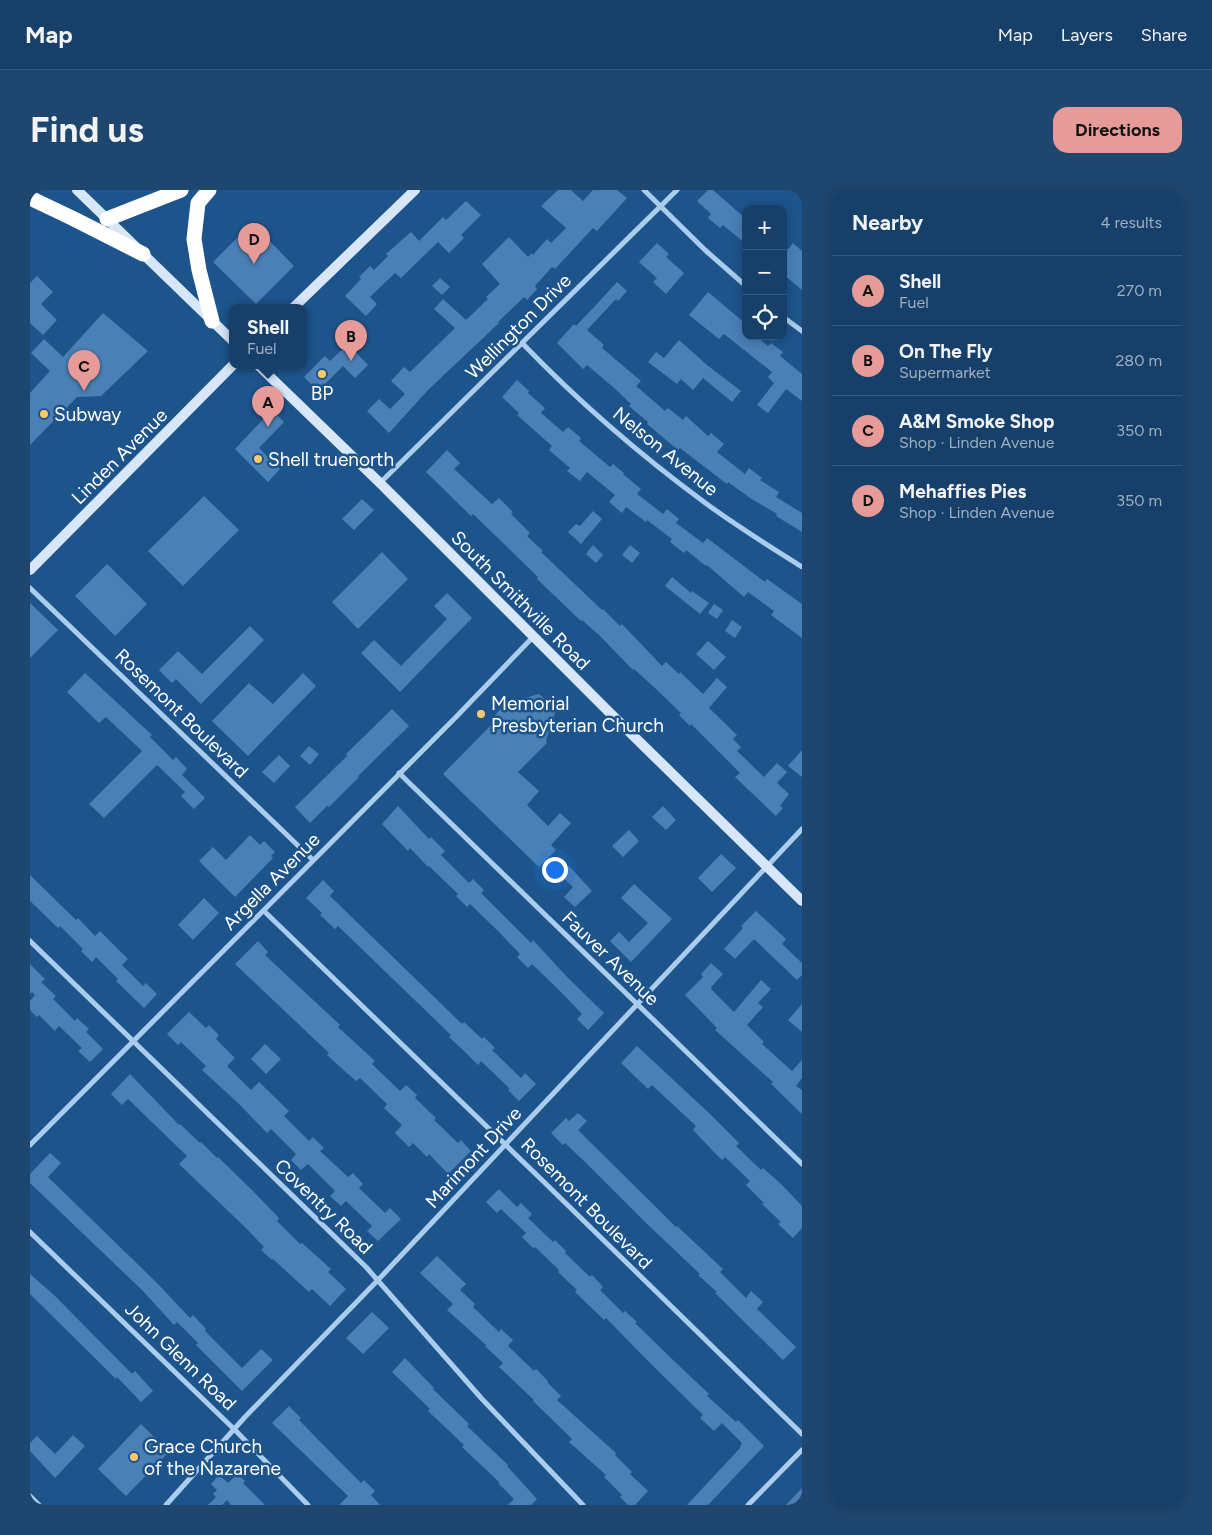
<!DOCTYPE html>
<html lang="en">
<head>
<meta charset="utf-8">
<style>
	body { margin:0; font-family:Figtree,sans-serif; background:#1f466f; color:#f1f3f6 }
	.controls { position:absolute; right:15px; top:15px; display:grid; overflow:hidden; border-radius:10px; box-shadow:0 2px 12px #0003 }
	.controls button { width:45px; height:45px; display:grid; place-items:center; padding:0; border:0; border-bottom:1px solid #35587d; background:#163f69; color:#f1f3f6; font:25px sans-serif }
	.you { position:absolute; left:524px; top:679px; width:18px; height:18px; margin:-12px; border:4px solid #fff; border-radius:50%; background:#1a73e8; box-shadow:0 0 0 8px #1a73e833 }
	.badge { display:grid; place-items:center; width:32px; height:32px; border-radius:50%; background:#e69b98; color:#111; font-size:16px; font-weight:700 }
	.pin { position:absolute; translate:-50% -41px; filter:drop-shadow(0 1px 2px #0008) }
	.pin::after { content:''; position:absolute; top:26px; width:18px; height:15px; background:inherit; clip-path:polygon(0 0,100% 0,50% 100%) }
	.popup { position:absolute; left:199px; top:114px; width:78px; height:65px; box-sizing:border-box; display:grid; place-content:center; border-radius:10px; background:#163f69; filter:drop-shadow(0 1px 4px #0005); font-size:16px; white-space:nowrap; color:#9eafc0 }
	.popup b { font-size:19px; color:#f1f3f6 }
	.popup::after { content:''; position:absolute; left:50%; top:100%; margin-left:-10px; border:10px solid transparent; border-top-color:#163f69 }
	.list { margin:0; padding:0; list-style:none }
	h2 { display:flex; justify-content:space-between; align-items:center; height:65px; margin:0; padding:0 20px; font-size:21px }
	h2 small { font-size:16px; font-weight:400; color:#9eafc0 }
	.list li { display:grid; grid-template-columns:32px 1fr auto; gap:15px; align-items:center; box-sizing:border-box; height:70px; padding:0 20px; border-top:1px solid #35587d }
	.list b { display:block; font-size:19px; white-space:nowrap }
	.list p { margin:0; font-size:16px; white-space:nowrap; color:#9eafc0 }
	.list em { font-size:16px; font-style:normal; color:#9eafc0 }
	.icon { flex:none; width:28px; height:28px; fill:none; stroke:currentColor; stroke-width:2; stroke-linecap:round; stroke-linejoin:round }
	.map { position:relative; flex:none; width:772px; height:1315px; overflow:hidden; border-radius:15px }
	header { display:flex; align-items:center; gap:30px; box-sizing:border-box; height:70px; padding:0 25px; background:#163f69; border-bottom:1px solid #35587d }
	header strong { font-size:24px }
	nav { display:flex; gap:28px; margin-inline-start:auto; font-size:18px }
	.intro { display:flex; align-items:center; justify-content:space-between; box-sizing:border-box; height:120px; padding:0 30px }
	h1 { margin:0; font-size:35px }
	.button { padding:12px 22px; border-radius:15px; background:#e69b98; color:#111; font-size:18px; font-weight:700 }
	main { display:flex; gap:30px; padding:0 30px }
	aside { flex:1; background:#163f69; border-radius:15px; box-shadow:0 2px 12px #0003 }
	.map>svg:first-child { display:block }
	.building { fill:#4a80b6 }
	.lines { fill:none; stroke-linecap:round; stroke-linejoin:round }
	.minor { stroke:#aacced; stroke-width:5 }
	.secondary { stroke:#d7e7f9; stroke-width:10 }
	.motorway { stroke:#fff; stroke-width:15 }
	.poi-dot { fill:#fcca69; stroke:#1d548c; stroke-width:2 }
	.labels { text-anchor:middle; stroke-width:5; stroke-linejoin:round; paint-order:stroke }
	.street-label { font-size:19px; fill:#fff; stroke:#1d548c }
	.poi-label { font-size:19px; fill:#fff; stroke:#1d548c; text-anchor:start }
</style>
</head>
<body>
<header>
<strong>Map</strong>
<nav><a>Map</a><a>Layers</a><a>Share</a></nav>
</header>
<div class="intro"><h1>Find us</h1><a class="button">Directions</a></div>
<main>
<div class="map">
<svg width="772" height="1315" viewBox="0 0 772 1315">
	<rect width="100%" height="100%" fill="#1d548c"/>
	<g class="building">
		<polygon points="528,0 541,0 553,11 563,0 587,0 597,8 567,41 563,38 525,79 522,77 505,96 507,99 497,110 494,107 468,132 469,133 398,200 359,243 337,221 349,209 360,219 375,204 361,191 374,177 380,182 425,138 404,119 413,109 436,130 458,109 456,107 470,94 452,74 479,47 498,67 502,63 503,65 517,49 521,53 536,38 511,16"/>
		<polygon points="678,0 683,0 716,29 716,54 693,35 690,38 678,28 681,24 667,11"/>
		<polygon points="436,11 451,25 431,45 434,48 419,63 408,52 371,88 365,83 340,107 347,114 336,126 315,106 331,89 329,87 340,76 344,80 358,66 356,64 381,42 389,51 413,27 416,30"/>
		<polygon points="222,33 264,76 226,114 183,72"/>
		<polygon points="627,53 639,64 636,67 654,83 636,104 623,92 627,88 609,72"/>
		<polygon points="763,53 772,61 772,100 753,84 753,65"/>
		<polygon points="7,86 23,102 11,114 27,130 13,145 0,133 0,93"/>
		<polygon points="410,88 420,97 412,105 402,96"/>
		<polygon points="587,92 597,101 588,111 586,109 557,140 574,155 572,158 611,191 606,196 635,221 638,218 653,230 656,226 678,246 681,243 694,254 687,262 715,284 719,278 732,288 730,290 749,302 746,307 772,323 772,342 746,326 747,324 720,308 698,292 697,294 650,258 648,260 617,234 618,232 599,216 601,214 583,197 557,175 553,179 527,153 544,134 546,136 565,116"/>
		<polygon points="678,102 716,134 716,146 726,146 738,156 741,153 753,162 750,166 772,184 772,211 756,199 738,223 727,215 744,193 738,187 742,182 694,144 689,149 659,125"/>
		<polygon points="73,123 118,161 71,206 47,207 0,255 0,203 20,181 1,163 14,149 33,167"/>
		<polygon points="649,150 677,175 711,201 702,212 673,188 663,200 651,189 647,194 618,172 626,162 634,168"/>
		<polygon points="318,154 338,175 325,188 313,176 288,201 274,187 295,166 300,171"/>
		<polygon points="487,190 499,201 498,203 515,218 511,223 533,242 538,237 551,248 549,251 580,277 583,274 594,283 593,284 611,299 607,304 633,324 637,319 649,329 646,333 673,353 677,348 735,392 737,389 772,414 772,448 741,425 744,421 718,402 714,407 677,375 676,376 656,360 654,363 640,352 642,349 617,330 616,332 596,317 592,323 579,312 585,305 557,282 550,291 537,281 540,278 519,260 522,256 487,225 489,223 472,207"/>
		<polygon points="242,220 254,232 229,258 250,279 238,292 205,259"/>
		<polygon points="417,260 430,273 424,279 462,314 469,308 483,322 481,324 500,343 497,346 513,361 511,362 572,420 573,419 590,436 592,434 632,476 636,472 649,484 650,482 673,504 687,488 697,497 679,518 707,545 703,549 711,557 707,561 734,587 747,573 757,582 747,593 759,604 750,616 753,618 746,626 705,587 710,583 661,534 660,536 649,525 651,523 626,499 604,479 603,480 569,445 552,430 551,431 507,389 508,387 443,324 441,326 396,282"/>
		<polygon points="174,306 209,340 153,396 118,361"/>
		<polygon points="332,309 344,320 324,340 312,329"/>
		<polygon points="563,321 572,329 551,354 538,342 546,334 550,336"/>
		<polygon points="563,355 573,365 566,373 556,364"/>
		<polygon points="600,355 610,363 602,373 592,365"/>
		<polygon points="352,362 378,389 328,439 302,412"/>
		<polygon points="77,374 117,414 85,446 45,406"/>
		<polygon points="642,387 661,403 662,401 679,413 670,424 635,396"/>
		<polygon points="417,403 442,428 370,502 331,463 344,450 371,476 417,429 404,416"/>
		<polygon points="0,413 28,440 0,468"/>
		<polygon points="684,414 693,420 687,429 678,423"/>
		<polygon points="702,430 712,437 705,448 695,441"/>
		<polygon points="220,436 234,450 171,514 146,489 142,493 129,480 148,461 172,484"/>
		<polygon points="678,451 696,467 684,480 666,464"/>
		<polygon points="55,483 122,545 120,547 143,570 146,567 157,579 152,585 175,608 164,619 151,606 155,602 127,575 74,628 59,614 112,561 76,527 69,533 37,502"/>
		<polygon points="273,483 286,496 218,566 182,531 219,493 243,514"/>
		<polygon points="509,504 526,520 516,550 517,553 488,582 509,601 497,615 518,636 530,623 541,633 521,655 526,660 509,677 413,584 464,532 461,529 477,513 487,515 488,510"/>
		<polygon points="362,519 379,536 328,586 329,587 299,617 297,616 280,633 265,617 317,566 316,564"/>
		<polygon points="279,556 289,564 280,575 270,566"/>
		<polygon points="772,560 772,587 758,576"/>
		<polygon points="249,565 260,576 244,593 232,582"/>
		<polygon points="368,616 399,649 401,647 415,661 411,665 439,693 443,689 454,700 451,703 501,753 503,750 537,787 574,823 558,840 547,829 552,824 530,801 502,774 498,778 487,767 490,764 468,741 440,714 437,717 426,706 428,704 399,676 398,677 380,658 378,661 352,634"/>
		<polygon points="633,616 646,630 636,640 622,627"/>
		<polygon points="599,640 609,651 593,667 582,656"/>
		<polygon points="220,645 230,655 234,651 245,662 241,666 243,668 205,707 169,671 183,657 196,670"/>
		<polygon points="691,664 706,678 682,702 668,688"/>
		<polygon points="539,676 562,701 545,717 534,707 543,697 531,686"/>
		<polygon points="0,685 46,730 48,728 65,746 70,741 98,769 92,775 113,796 116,793 127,804 114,818 86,791 88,789 66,767 62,772 51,761 53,759 30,736 28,738 0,711"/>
		<polygon points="293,690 304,701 300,706 432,834 434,832 452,849 454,847 465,858 462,860 491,888 495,883 506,894 489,911 478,900 480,899 451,871 448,875 434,861 419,847 421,845 308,736 305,739 290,725 292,723 276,708"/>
		<polygon points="604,694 642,729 601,772 580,751 589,742 599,752 618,733 591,708"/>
		<polygon points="174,708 189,723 163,750 148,735"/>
		<polygon points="726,721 756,749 752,754 772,773 772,785 767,790 724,749 705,769 694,759 713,738 711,736"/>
		<polygon points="228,751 238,762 235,765 310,835 308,837 345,871 342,874 370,901 376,895 387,905 385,908 406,928 404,930 428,953 431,950 441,961 418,984 399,964 397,967 383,953 379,957 365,943 372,935 354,918 357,914 330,888 326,891 309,876 297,865 299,863 205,774"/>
		<polygon points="681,773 693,784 681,797 682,800 704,822 731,790 741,799 728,813 733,817 717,835 734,852 732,854 762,881 772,870 772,888 766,896 772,900 772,924 741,894 743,892 685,840 687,838 655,805 673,787 671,784"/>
		<polygon points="0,774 15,789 11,792 26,806 23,809 45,831 47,828 59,839 56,842 73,859 60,872 48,861 52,858 29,836 25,841 9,825 7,827 0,820 0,811 5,805 2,802 0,804"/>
		<polygon points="772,814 772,842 758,830"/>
		<polygon points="159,822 176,838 179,835 189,845 186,849 205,868 197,876 221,900 229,892 259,921 254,926 279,951 283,947 294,958 290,961 318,987 323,983 333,994 329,998 355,1023 360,1018 371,1029 348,1051 337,1041 342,1036 316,1011 311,1016 300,1006 305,1001 278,974 271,980 261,970 266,964 241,939 237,943 208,913 172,880 176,876 151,852 148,855 137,844"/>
		<polygon points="235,854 251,869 236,884 221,869"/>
		<polygon points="607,856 679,923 709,953 706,956 731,980 733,978 751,994 772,1016 772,1038 763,1048 748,1034 751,1032 732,1014 734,1013 716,995 720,991 695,967 692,970 681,959 663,940 666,936 622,895 618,899 591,873"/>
		<polygon points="100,884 149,935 150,934 170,953 171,952 187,968 188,967 222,1000 249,1028 247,1031 270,1054 272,1053 301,1079 298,1082 316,1099 300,1116 282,1099 279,1102 243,1069 242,1070 231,1060 234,1057 217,1039 149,974 157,966 98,909 92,915 81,904"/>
		<polygon points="548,923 557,931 548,940 646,1037 647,1036 693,1079 690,1082 716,1108 721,1101 733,1112 727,1119 766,1157 753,1170 685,1103 687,1102 668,1085 670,1084 615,1032 555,972 535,953 533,955 521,943 536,928 539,931"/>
		<polygon points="20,963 31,973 18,987 126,1092 160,1128 163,1125 176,1139 175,1141 212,1178 231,1159 243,1170 212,1201 166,1155 168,1153 147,1132 144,1135 112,1100 0,993 0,984"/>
		<polygon points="469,999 487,1017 491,1013 502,1024 498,1028 523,1052 525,1050 536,1061 535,1063 560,1087 562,1085 573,1097 570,1100 593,1123 595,1121 607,1132 605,1133 642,1169 679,1204 677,1206 706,1232 708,1230 734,1256 678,1315 657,1315 711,1257 710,1256 712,1253 692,1233 684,1241 670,1228 673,1225 618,1171 576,1128 574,1130 545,1102 547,1100 528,1082 529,1080 505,1057 503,1058 492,1047 496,1043 471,1019 467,1023 456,1012"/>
		<polygon points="407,1066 436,1094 430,1100 445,1114 443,1117 469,1142 471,1139 483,1150 478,1156 504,1181 506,1179 518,1191 517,1192 531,1206 527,1210 586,1263 585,1265 602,1282 600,1284 618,1301 605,1315 598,1315 590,1307 592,1305 574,1287 576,1285 539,1252 542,1249 503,1211 504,1210 469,1177 473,1173 455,1156 456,1155 417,1120 423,1114 390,1083"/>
		<polygon points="0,1084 24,1105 102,1184 105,1181 123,1201 111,1212 87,1187 86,1189 0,1104"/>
		<polygon points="342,1122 359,1138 333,1164 316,1148"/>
		<polygon points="375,1168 404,1198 403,1199 439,1234 437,1236 478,1275 477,1276 507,1309 501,1315 478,1315 484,1309 468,1293 469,1292 432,1257 434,1255 398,1221 400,1219 362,1182"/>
		<polygon points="259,1216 271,1228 269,1230 306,1268 331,1293 334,1290 345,1301 341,1305 350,1315 309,1315 318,1306 242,1233"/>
		<polygon points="111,1234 139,1262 96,1306 68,1279"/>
		<polygon points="43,1245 55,1256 25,1288 0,1261 0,1253 7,1246 25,1264"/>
		<polygon points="207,1284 215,1291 213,1293 235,1315 201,1315 197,1310 192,1315 178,1315 186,1307 183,1304 187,1300 181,1294 189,1285 198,1293"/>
		<polygon points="772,1298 772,1315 756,1315"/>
	</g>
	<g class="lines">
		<g class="minor">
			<polyline points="614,0 675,60 716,96"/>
			<polyline points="753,127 772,141"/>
			<path d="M493 154C548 211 609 264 674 312 705 335 739 356 772 377"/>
			<polyline points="350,293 647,0"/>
			<polyline points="0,398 283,670"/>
			<polyline points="369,583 772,974"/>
			<polyline points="234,721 514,992 772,1244"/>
			<polyline points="0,751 336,1077 452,1209 553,1315"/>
			<polyline points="0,955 426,527 503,447"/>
			<polyline points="0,1042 205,1240 278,1315"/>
			<polyline points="0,1306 9,1315"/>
			<polyline points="136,1315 215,1227 348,1090 772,639"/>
			<polyline points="718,1315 772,1260"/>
		</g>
		<g class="secondary">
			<polyline points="47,0 203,151"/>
			<polyline points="263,118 385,0"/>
			<polyline points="229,176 350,293 577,520 772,711"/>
			<polyline points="0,380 203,175"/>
		</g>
		<g class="motorway">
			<polyline points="179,0 168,13 164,49 169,80 182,131"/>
			<polyline points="0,8 42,28 113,64"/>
			<polyline points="77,29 151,0"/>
		</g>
	</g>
	<g class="poi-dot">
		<circle cx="292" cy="184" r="5"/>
		<circle cx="14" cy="224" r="5"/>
		<circle cx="228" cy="269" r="5"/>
		<circle cx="451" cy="524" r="5"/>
		<circle cx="104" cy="1267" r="5"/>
	</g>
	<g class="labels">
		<g class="street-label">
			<text transform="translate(488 136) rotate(-45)" y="7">Wellington Drive</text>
			<text transform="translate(636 261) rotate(39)" y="7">Nelson Avenue</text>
			<text transform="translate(89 266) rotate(-45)" y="7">Linden Avenue</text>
			<text transform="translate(491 410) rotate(45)" y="7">South Smithville Road</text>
			<text transform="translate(152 523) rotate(44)" y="7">Rosemont Boulevard</text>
			<text transform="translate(241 691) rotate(-45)" y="7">Argella Avenue</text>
			<text transform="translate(581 768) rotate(44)" y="7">Fauver Avenue</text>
			<text transform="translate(443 967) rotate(-47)" y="7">Marimont Drive</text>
			<text transform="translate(557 1013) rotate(45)" y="7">Rosemont Boulevard</text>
			<text transform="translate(294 1016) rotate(44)" y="7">Coventry Road</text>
			<text transform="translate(151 1166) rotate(44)" y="7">John Glenn Road</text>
		</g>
		<g class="poi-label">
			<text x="292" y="210" text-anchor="middle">BP</text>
			<text x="24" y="231">Subway</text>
			<text x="238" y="276">Shell truenorth</text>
			<text x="461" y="520">Memorial<tspan x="461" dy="22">Presbyterian Church</tspan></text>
			<text x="114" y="1263">Grace Church<tspan x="114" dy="22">of the Nazarene</tspan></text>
		</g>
	</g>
</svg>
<div class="controls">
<button>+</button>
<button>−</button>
<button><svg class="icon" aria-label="locate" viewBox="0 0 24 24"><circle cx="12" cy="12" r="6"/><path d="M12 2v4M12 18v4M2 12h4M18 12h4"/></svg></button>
</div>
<div class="you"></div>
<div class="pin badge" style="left:238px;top:237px">A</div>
<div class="popup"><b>Shell</b>Fuel</div>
<div class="pin badge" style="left:321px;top:171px">B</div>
<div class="pin badge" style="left:54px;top:201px">C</div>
<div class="pin badge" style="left:224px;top:74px">D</div>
</div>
<aside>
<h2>Nearby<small>4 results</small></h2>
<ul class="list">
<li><span class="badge">A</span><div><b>Shell</b><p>Fuel</p></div><em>270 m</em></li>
<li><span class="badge">B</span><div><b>On The Fly</b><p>Supermarket</p></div><em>280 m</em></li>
<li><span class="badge">C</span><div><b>A&amp;M Smoke Shop</b><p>Shop · Linden Avenue</p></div><em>350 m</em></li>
<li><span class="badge">D</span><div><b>Mehaffies Pies</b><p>Shop · Linden Avenue</p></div><em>350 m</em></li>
</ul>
</aside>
</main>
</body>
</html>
